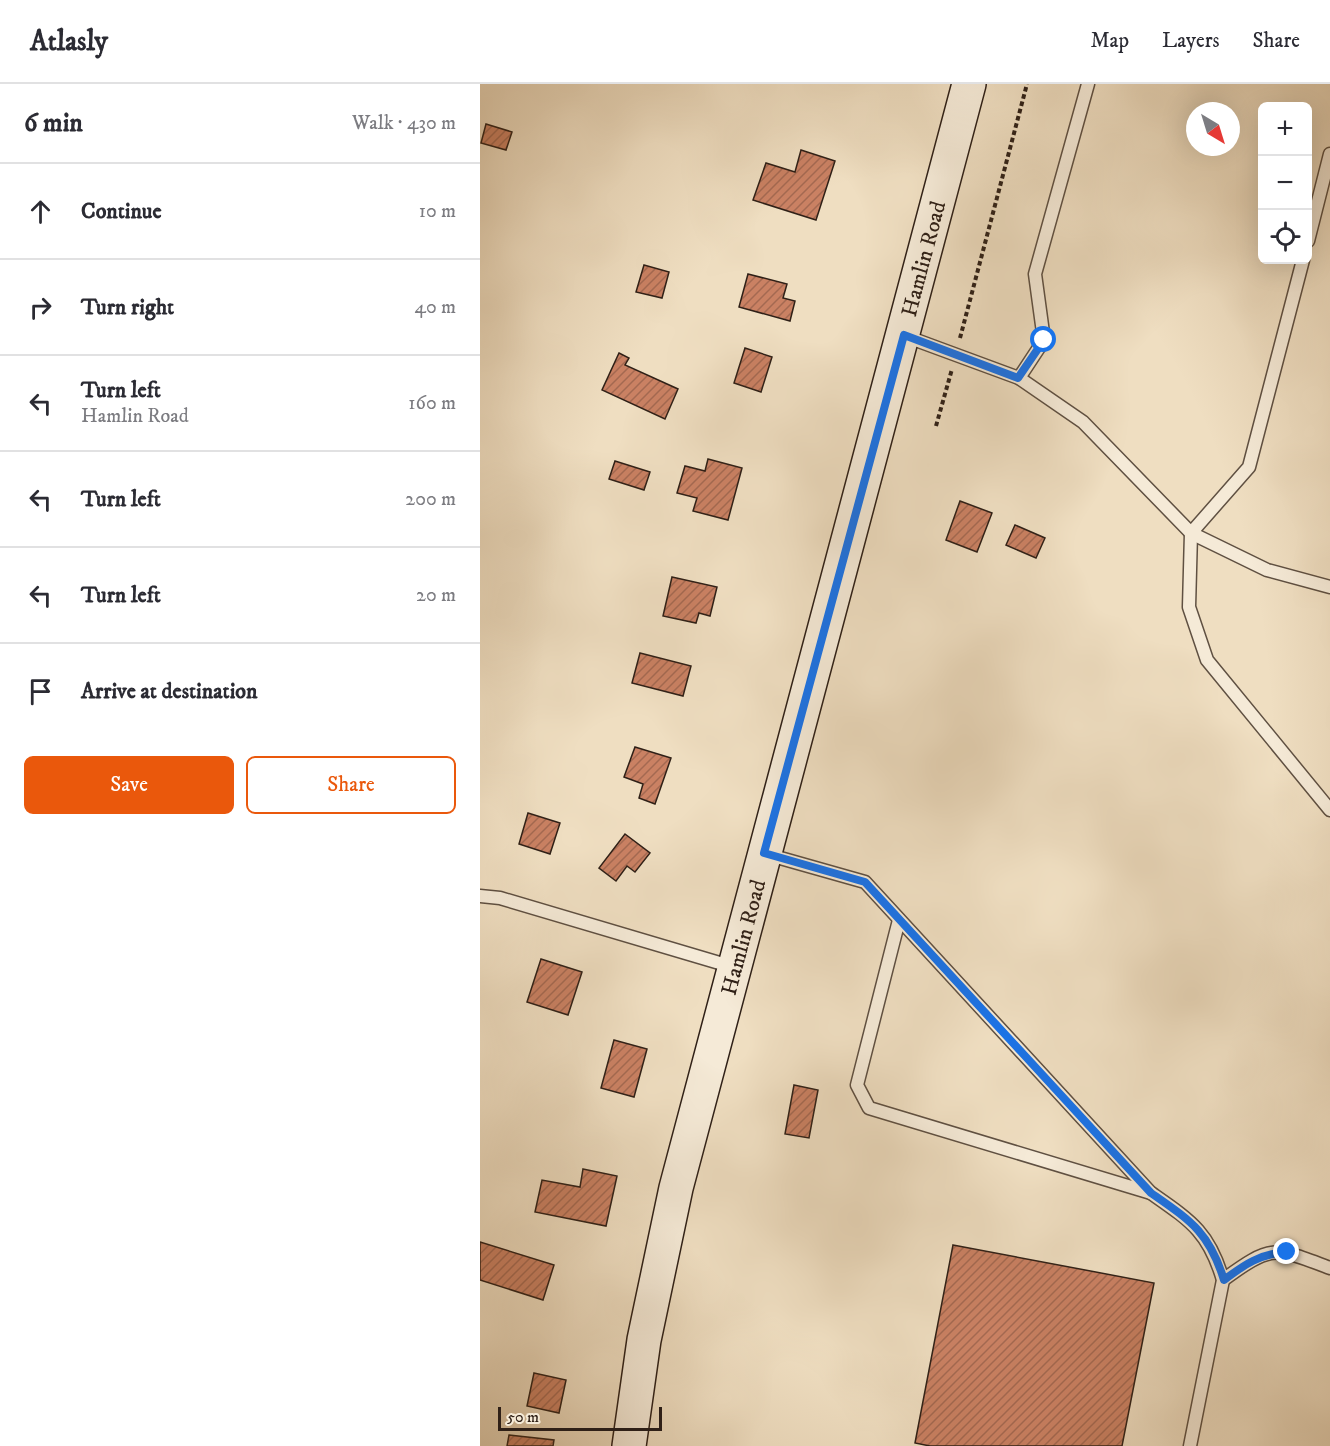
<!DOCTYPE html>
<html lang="en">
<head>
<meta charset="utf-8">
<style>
	body { margin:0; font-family:"IM FELL DW Pica",serif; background:#f7f7f7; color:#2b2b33 }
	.controls { position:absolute; right:18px; top:18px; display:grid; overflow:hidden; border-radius:9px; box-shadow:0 6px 24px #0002 }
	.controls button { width:54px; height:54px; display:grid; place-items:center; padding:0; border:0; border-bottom:2px solid #e1e1e2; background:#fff; color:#2b2b33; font:30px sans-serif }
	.compass { position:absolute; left:706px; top:18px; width:54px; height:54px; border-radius:50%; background:#fff; box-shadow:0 6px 24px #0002; rotate:142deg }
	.scale { position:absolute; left:18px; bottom:15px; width:164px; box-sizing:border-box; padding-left:6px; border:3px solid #2f2017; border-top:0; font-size:16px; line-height:21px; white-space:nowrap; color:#2f2017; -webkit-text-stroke:4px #f5ead7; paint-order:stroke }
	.stop { position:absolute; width:18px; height:18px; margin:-14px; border:4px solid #1a73e8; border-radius:50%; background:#fff }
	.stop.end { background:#1a73e8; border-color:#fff; box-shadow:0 2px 6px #0008 }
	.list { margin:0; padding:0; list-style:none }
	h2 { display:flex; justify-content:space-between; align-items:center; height:78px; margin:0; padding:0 24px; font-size:26px }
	h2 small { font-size:20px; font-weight:400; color:#7c7c81 }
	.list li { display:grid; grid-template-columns:39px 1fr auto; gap:18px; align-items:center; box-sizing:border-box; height:96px; padding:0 24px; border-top:2px solid #e1e1e2 }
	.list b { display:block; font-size:22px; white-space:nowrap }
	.list p { margin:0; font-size:20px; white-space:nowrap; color:#7c7c81 }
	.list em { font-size:20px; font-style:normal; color:#7c7c81 }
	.actions { display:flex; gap:12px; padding:18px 24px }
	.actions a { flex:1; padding:14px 0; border:2px solid #ea580c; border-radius:9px; text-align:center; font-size:21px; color:#ea580c }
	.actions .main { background:#ea580c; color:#fff }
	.icon { flex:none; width:33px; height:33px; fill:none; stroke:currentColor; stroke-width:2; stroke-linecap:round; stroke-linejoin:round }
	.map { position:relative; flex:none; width:850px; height:1362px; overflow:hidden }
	header { display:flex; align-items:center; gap:36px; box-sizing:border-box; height:84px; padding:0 30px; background:#fff; border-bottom:2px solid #e1e1e2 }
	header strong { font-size:28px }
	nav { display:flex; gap:33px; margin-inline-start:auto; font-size:21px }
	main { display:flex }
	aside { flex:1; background:#fff }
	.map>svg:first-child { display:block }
	.building { fill:url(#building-hatch); stroke:#2f2017; stroke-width:1.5 }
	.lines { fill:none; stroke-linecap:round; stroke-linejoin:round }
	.lane-casing { stroke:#5f5042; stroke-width:15 }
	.secondary-casing { stroke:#2f2017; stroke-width:36 }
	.path { stroke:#2f2017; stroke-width:4; stroke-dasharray:4.5 3; stroke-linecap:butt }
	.lane { stroke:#f5ead7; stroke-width:12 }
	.secondary { stroke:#f5ead7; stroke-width:33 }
	.route { stroke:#1a73e8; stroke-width:8 }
	.labels { text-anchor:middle; stroke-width:4.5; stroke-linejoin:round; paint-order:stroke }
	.street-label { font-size:22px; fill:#2f2017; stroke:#f5ead7 }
</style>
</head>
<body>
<header>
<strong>Atlasly</strong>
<nav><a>Map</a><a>Layers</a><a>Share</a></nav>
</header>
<main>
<aside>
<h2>6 min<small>Walk · 430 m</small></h2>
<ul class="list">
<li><svg class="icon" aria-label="ahead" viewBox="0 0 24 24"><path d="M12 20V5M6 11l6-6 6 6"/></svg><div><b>Continue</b></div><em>10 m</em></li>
<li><svg class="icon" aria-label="right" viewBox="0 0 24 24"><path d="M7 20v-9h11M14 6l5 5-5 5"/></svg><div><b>Turn right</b></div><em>40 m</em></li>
<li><svg class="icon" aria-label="left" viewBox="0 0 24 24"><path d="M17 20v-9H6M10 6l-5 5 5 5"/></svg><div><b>Turn left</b><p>Hamlin Road</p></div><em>160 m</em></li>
<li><svg class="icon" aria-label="left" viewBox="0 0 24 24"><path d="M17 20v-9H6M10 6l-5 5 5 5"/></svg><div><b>Turn left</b></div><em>200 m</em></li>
<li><svg class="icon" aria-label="left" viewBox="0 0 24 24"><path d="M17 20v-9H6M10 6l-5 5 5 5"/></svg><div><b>Turn left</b></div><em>20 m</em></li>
<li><svg class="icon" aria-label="arrive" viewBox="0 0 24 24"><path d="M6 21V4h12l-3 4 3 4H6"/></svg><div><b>Arrive at destination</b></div></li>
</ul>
<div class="actions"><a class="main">Save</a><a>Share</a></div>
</aside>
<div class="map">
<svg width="850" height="1362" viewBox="0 0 850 1362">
	<defs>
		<pattern id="building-hatch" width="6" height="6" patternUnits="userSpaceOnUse" patternTransform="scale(1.5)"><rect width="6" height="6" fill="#ca8163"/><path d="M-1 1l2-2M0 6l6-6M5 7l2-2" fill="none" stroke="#a46951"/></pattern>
	</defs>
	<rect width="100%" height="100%" fill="#efdec1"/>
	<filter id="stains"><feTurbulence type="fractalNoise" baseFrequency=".00333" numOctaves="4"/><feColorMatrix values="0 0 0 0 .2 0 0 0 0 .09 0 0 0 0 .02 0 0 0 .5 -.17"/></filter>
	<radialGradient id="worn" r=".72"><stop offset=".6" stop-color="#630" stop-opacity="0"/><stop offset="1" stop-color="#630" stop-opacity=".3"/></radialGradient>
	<g class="building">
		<polygon points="6,40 32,48 26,66 1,59"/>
		<polygon points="321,66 355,77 336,136 273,116 286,79 315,88"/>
		<polygon points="164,181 189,188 182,214 156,208"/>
		<polygon points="268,190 307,200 303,214 315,217 310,237 259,223"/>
		<polygon points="265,264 292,273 281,308 254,299"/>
		<polygon points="139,269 149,274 145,281 198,305 185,335 122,306"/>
		<polygon points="228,375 262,384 248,436 213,427 217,414 197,409 205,382 225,387"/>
		<polygon points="135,377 170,388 164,406 129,395"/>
		<polygon points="480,417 512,429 497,468 466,456"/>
		<polygon points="535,441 565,454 556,474 526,461"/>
		<polygon points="192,493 237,503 230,532 219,529 216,539 183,532"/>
		<polygon points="160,569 211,582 203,612 152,599"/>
		<polygon points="155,663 191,674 175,720 159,714 163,700 144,693"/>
		<polygon points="48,729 80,739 70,770 39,760"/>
		<polygon points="145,750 170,769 155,788 147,782 136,797 119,784"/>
		<polygon points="61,875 102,888 88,931 47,918"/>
		<polygon points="134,956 167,965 154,1013 121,1004"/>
		<polygon points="314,1001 338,1006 329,1054 305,1050"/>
		<polygon points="103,1085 137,1092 126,1142 55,1128 62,1096 100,1103"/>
		<polygon points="0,1158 74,1181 63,1216 0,1196"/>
		<polygon points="473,1161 674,1199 642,1362 450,1362 435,1359"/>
		<polygon points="54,1289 86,1296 79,1329 47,1322"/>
		<polygon points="29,1351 74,1356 73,1362 27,1362"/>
	</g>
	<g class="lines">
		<g class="lane-casing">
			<g id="lane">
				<polyline points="828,157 850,70"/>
				<polyline points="823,176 769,383 711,449 709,523 727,576 850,726"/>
				<polyline points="425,252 539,294 603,338 711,449 787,486 850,503"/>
				<polyline points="539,294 564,256 555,190 608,0"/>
				<path d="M286 770 385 798 671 1109C711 1137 729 1148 743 1196L710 1362"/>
				<polyline points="0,812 20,814 253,883"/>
				<polyline points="419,836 377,1001 389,1024 671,1109"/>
				<path d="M743 1196C792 1160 795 1163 850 1184"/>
			</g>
		</g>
		<g class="secondary-casing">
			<g id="secondary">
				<path id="s1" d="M149 1362 164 1256 196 1104 489 0"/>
			</g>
		</g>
		<g class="path">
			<polyline points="480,254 547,0"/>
			<polyline points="456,342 472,285"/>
		</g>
		<use href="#lane" class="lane"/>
		<use href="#secondary" class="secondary"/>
	</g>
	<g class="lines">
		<path class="route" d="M564 256 538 294 424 251 284 769 385 798 671 1109C711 1137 729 1148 744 1196 765 1180 780 1170 807 1168"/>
	</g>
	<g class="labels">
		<g class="street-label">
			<text dy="8" stroke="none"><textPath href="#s1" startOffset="1224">Hamlin Road</textPath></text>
			<text dy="8" stroke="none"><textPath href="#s1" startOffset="522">Hamlin Road</textPath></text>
		</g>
	</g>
	<rect width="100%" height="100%" filter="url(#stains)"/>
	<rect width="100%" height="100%" fill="url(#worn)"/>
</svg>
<div class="controls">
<button>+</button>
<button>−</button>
<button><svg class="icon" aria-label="locate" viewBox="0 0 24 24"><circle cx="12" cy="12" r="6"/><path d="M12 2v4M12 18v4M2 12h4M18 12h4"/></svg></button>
</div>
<svg class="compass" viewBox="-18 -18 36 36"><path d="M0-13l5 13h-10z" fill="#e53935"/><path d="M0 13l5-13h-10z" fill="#7c7c81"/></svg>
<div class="scale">50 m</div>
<div class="stop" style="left:564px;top:256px"></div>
<div class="stop end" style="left:807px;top:1168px"></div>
</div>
</main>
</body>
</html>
